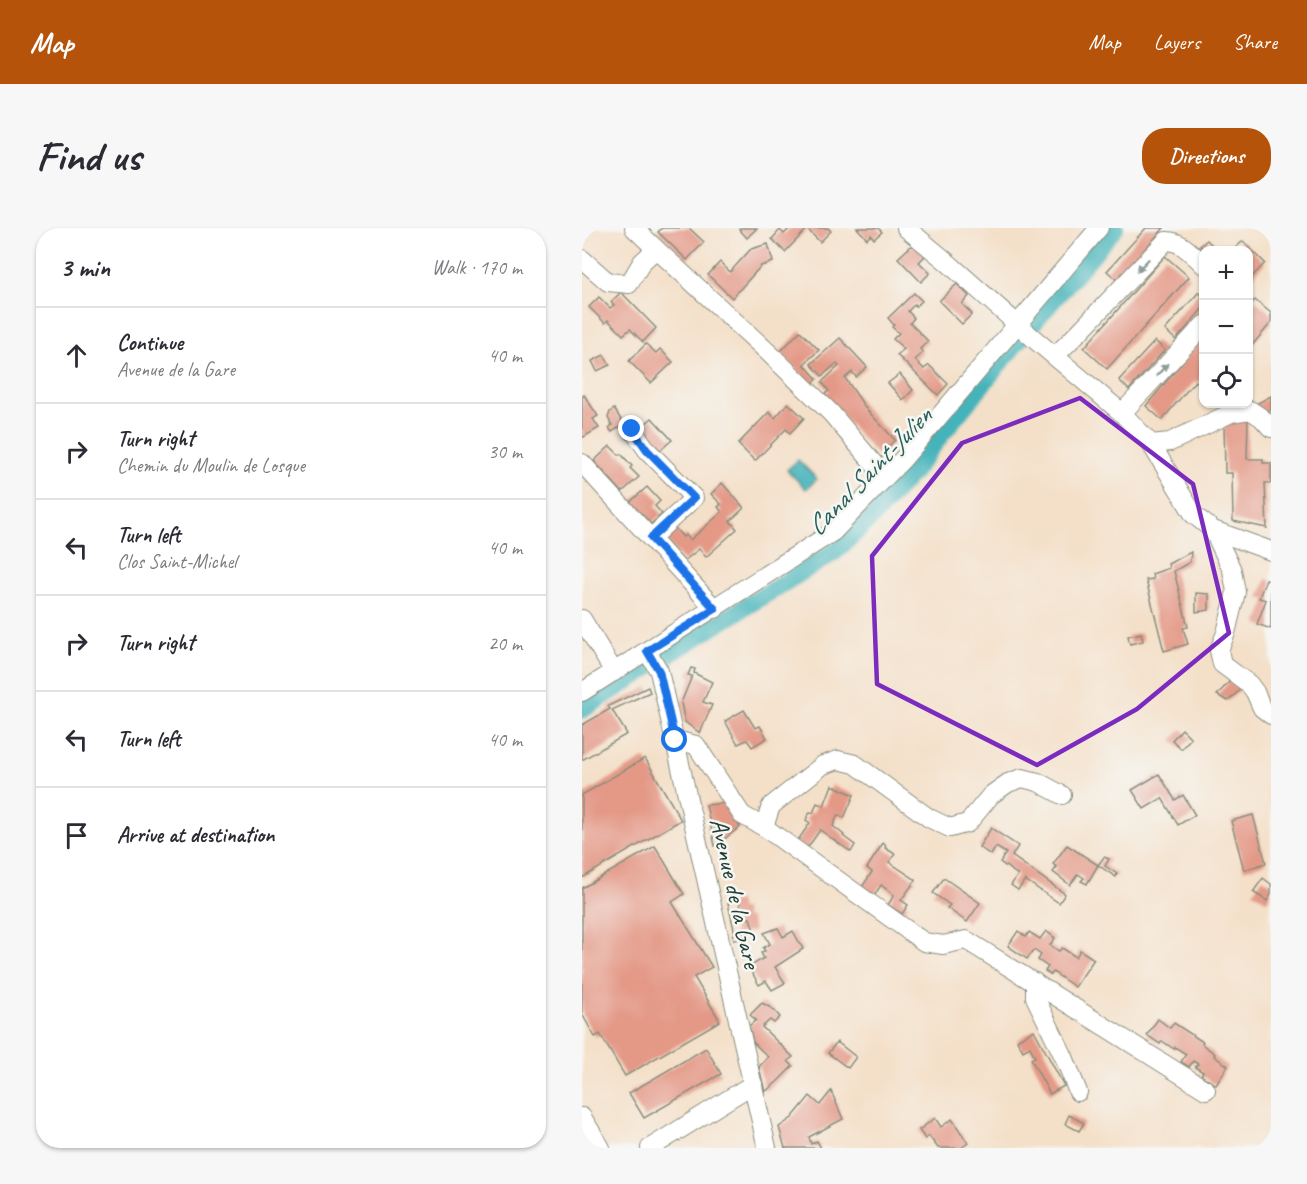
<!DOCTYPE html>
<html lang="en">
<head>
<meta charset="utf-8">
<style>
	body { margin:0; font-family:Caveat,sans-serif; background:#f7f7f7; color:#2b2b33 }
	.controls { position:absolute; right:18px; top:18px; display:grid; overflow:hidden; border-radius:12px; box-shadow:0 2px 4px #0004 }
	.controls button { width:54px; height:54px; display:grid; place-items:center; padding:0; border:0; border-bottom:2px solid #e1e1e2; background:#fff; color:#2b2b33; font:30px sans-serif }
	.stop { position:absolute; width:18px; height:18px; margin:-14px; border:4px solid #1a73e8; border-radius:50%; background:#fff }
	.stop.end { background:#1a73e8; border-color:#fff; box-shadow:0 2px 6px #0008 }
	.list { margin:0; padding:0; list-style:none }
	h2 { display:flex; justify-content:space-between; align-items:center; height:78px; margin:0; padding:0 24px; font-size:26px }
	h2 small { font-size:20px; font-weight:400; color:#7c7c81 }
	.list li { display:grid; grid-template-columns:39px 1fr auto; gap:18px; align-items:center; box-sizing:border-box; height:96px; padding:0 24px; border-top:2px solid #e1e1e2 }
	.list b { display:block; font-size:22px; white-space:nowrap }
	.list p { margin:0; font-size:20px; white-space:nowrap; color:#7c7c81 }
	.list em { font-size:20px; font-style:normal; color:#7c7c81 }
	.icon { flex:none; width:33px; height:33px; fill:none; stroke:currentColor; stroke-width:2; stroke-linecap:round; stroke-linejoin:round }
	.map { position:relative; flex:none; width:689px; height:920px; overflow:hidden; border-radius:24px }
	header { display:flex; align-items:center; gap:36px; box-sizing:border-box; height:84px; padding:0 30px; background:#b45309; color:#fff }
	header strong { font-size:28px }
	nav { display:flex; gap:33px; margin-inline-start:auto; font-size:21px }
	.intro { display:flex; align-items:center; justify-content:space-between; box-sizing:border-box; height:144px; padding:0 36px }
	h1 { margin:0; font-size:42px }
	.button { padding:15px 27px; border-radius:24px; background:#b45309; color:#fff; font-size:21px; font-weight:700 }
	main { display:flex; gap:36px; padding:0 36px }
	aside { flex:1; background:#fff; border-radius:24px; box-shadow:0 2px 4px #0004 }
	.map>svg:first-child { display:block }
	.water { fill:#44b4ba; stroke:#327877; stroke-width:1.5 }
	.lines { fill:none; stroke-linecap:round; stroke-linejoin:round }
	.canal { stroke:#44b4ba; stroke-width:18 }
	.building { fill:#e49987 }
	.minor-casing { stroke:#8a8e7e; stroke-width:20 }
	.minor { stroke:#fff; stroke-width:18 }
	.oneway { fill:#8f9e9a }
	.route { stroke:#1a73e8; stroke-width:8 }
	.marked { fill:none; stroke:#7b2cbf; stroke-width:4.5; stroke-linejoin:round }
	.labels { text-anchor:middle; stroke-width:5; stroke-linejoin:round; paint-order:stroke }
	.street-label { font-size:26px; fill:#1f3d34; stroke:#f6f6f2 }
	.water-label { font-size:27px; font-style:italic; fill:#2a615c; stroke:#f6f6f2 }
</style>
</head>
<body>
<header>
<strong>Map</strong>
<nav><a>Map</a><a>Layers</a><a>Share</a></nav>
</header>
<div class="intro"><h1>Find us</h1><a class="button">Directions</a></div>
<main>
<aside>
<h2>3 min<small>Walk · 170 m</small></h2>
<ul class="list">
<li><svg class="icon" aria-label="ahead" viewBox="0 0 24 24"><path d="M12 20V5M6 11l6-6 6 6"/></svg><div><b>Continue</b><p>Avenue de la Gare</p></div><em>40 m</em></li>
<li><svg class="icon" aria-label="right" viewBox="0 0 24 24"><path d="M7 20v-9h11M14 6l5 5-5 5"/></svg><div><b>Turn right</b><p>Chemin du Moulin de Losque</p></div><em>30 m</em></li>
<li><svg class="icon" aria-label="left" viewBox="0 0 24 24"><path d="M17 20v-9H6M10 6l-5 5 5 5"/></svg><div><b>Turn left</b><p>Clos Saint-Michel</p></div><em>40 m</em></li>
<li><svg class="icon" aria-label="right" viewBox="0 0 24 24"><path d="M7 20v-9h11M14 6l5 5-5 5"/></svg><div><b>Turn right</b></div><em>20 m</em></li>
<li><svg class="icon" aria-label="left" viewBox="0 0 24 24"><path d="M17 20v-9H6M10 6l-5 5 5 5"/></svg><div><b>Turn left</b></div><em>40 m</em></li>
<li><svg class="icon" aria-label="arrive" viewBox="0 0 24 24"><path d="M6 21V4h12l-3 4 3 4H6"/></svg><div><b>Arrive at destination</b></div></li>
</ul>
</aside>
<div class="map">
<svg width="689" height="920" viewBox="0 0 689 920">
	<rect width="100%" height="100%" fill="#f6f6f2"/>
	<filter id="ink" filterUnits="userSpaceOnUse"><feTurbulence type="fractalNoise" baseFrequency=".0167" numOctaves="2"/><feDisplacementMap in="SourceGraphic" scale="12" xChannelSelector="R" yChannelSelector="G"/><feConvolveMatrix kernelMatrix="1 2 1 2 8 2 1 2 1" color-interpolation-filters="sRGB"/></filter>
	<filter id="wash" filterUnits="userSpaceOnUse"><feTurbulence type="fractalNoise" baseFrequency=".008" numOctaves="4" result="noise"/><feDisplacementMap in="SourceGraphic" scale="24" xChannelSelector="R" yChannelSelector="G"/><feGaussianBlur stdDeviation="1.35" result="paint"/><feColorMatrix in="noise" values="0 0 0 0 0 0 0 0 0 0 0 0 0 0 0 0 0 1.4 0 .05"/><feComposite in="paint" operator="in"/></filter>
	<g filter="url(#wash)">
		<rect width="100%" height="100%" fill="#f4e0c9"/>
		<polygon class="water" points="216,232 235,251 224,261 205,242"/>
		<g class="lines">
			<g class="canal">
				<polyline points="450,97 533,0"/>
				<polyline points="87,426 254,323 293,286 331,244 363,202 440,108"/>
				<polyline points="0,482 65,441"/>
			</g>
		</g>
		<g id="blocks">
			<g class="building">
				<polygon points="80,0 107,0 122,14 105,32 76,4"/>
				<polygon points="159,0 175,0 165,10 157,1"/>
				<polygon points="208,0 246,0 249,3 238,14 225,1 203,24 190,11 198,2 202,6"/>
				<polygon points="275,0 296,0 300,4 292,11 289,7 285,11"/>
				<polygon points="564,0 582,0 535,52 525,43"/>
				<polygon points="625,12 634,21 633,22 623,22 618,18"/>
				<polygon points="661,13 683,35 668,51 666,49 666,22 651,22"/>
				<polygon points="186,16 191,34 179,38 150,70 126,47 138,34 148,44 169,21"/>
				<polygon points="329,18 339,19 345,26 337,34 348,45 339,54 316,30"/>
				<polygon points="583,28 607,49 525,141 502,120"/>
				<polygon points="375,56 387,68 380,76 390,86 380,96 357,73"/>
				<polygon points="39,64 74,100 61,114 48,101 41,107 26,92 23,95 7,79 17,69 28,80 32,77 29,74"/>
				<polygon points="617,64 621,69 621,80 594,112 583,102"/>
				<polygon points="332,65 340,73 334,78 333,76 326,83 332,90 328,95 346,113 338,121 341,124 333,132 342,141 347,137 366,156 356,167 315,127 322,121 311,111 317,105 310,99 312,97 306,90"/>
				<polygon points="673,72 689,85 689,95 666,122 666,79"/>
				<polygon points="218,103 237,122 222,136 235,151 229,158 198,124"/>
				<polygon points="621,109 621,149 617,155 613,153 580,192 564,178"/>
				<polygon points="258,110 285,139 274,149 270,144 263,150 285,182 313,212 305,220 307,224 298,230 241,167 247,163 240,154 257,138 254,136 240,148 229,136"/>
				<polygon points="573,113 583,122 547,162 537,152"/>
				<polygon points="64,116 74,125 78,121 91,134 69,155 47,133"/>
				<polygon points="22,127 28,137 15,143 10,133"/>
				<polygon points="318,146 331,162 321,172 306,155"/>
				<polygon points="2,167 16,188 11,191 17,200 0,210 0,169"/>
				<polygon points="689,168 689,181 680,186 674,176"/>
				<polygon points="206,175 222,190 208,205 204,201 173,233 156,216 187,184 193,190"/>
				<polygon points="32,181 42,196 30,204 27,200 30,197 26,190 28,184"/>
				<polygon points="666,189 665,231 681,231 681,235 689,235 689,255 683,255 685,300 651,293 650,245 643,245 642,194"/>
				<polygon points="70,190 90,212 76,224 56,202"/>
				<polygon points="28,218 37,227 39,226 50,238 48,240 57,249 40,264 12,233"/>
				<polygon points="140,255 162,280 148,293 155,301 124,329 117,321 102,333 80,309 92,299 101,309 104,307 108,312 140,284 136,279 139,276 129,266"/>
				<polygon points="65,259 78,273 73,278 80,286 69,296 48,274"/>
				<polygon points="609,324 608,334 592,343 606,399 601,400 606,416 582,423 564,352 571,351 570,346 587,340 586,336"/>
				<polygon points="684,351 689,353 689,401 675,396 684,372 677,370"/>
				<polygon points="614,365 627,366 627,382 614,384"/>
				<polygon points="559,405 561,413 548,416 546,408"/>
				<polygon points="109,440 113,441 112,445 130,454 121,474 130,477 118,505 103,494 99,475 110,448 106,447"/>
				<polygon points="647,454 659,461 646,473 635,467"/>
				<polygon points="66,459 68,464 30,482 45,506 0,532 0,497 28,481 26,478"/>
				<polygon points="162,482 173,500 178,498 185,510 170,519 165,512 156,516 143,493"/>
				<polygon points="600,501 609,510 599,521 590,512"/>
				<polygon points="63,530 99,592 0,650 0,567"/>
				<polygon points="577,546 593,572 601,567 613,587 596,597 580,570 562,581 550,562"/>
				<polygon points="250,557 272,567 262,590 256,587 251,598 262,607 261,608 273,617 269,624 238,602 224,622 214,615 228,595 224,592 228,584 231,585 235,575 242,578"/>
				<polygon points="144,575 158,599 133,618 124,577"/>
				<polygon points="671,587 684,635 662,642 649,593"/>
				<polygon points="409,600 436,618 430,628 483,666 477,675 443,652 436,662 429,657 436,647 418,634 424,625 414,619 409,627 397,619"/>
				<polygon points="301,615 304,618 303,620 313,626 307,634 334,652 319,672 326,677 320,686 306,677 312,667 299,657 292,668 280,659 290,644 285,640"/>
				<polygon points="485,617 516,637 505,656 499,653 502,650 496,646 488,657 471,644 475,639 471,636"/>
				<polygon points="73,618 102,666 90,674 130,739 112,749 138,793 43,848 18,806 13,809 0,786 0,660"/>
				<polygon points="522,629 527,631 523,638 535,646 534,649 516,637"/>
				<polygon points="362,650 398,675 385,694 365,680 368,677 351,665"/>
				<polygon points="681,650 689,656 689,666 685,673 671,664"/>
				<polygon points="157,673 159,681 162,681 164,690 168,690 172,703 156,706 157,711 152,712 151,707 153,706 146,675"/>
				<polygon points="196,700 201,709 211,703 221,721 193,739 203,755 190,762 184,753 177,757 167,739 182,730 179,725 183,723 181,720 188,716 182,705"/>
				<polygon points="436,703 444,709 447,704 458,711 464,703 473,710 468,717 477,723 480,720 494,729 498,722 512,731 493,759 471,744 469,747 463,743 466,739 456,732 459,727 452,722 445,731 426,718"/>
				<polygon points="180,775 191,781 198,789 192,795 188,792 180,799 211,829 206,833 211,838 195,854 183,864 177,839 186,829 171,814 167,798 174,792 168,787"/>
				<polygon points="576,791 588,800 592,795 621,814 620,816 633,826 632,828 646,838 634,857 619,847 621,844 613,839 616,836 611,833 607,839 599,834 604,826 593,819 592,821 580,813 578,816 565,807"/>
				<polygon points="452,802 482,858 468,866 449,831 453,829 448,819 441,823 435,812"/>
				<polygon points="255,814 274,829 266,840 246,825"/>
				<polygon points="124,820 139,846 62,890 47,865"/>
				<polygon points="249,863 261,891 227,909 229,916 235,913 239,920 203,920 197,899 210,890 228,868 238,877"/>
				<polygon points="487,887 502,895 497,903 483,896"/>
				<polygon points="353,890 359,899 370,891 386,915 379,920 356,920 347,908 343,911 337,902"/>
			</g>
		</g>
	</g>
	<g filter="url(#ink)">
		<use href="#blocks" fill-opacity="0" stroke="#8a8e7e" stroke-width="1.5"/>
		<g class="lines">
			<g class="minor-casing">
				<g id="minor">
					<polyline points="52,0 74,21"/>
					<polyline points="324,0 364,33 451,110 540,185 569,216 612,287 631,302 689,323"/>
					<polyline points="0,31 26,54 47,56 60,34 74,21 187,125 249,185 303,249"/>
					<path d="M473 128 497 104 584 13C599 12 611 27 622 37"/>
					<polyline points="540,185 622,97"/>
					<polyline points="50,201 65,222 112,270 69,310"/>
					<polyline points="569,216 588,214 649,185 668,182 680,190 689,200"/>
					<polyline points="0,235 133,381"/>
					<polyline points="631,302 650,342 654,364 644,405 637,422 640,436 667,456 673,464 680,480 689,487"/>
					<polyline points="0,391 32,444"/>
					<polyline points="65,423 77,443 185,920"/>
					<polyline points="0,464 251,304 321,231 517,0"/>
					<polyline points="93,512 114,517 160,587 182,599 342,714 361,717 384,712 624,862"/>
					<polyline points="182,599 189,578 241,537 256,532 273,536 347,590 368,600 386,595 409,567 426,555 440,550 456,554 480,567"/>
					<polyline points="453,754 453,769 482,829 496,864"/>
					<polyline points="0,889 19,920"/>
					<polyline points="68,920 171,856"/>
				</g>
			</g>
			<use href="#minor" class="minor"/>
		</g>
		<defs><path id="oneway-solid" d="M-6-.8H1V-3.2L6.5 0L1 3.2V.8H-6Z" transform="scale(1.5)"/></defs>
		<g class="oneway">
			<use href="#oneway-solid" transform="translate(561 37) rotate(134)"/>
			<use href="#oneway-solid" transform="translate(580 142) rotate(-47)"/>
		</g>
	</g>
	<g class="lines" filter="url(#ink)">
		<polyline class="route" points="50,201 65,222 112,270 69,310 133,381 65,423 77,443 93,512"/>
	</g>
	<path class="marked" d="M498 170 611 256 647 405 555 481 455 537 295 456 290 328 380 215Z"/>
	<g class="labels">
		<g class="street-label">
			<text transform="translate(154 665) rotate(77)" y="9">Avenue de la Gare</text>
		</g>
		<g class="water-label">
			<text transform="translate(287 243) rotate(-46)" y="9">Canal Saint-Julien</text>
		</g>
	</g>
</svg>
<div class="controls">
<button>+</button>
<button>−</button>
<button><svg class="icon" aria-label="locate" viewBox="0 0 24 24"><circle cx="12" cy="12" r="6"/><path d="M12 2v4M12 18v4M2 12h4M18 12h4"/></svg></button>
</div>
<div class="stop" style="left:93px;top:512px"></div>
<div class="stop end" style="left:50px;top:201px"></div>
</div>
</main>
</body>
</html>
